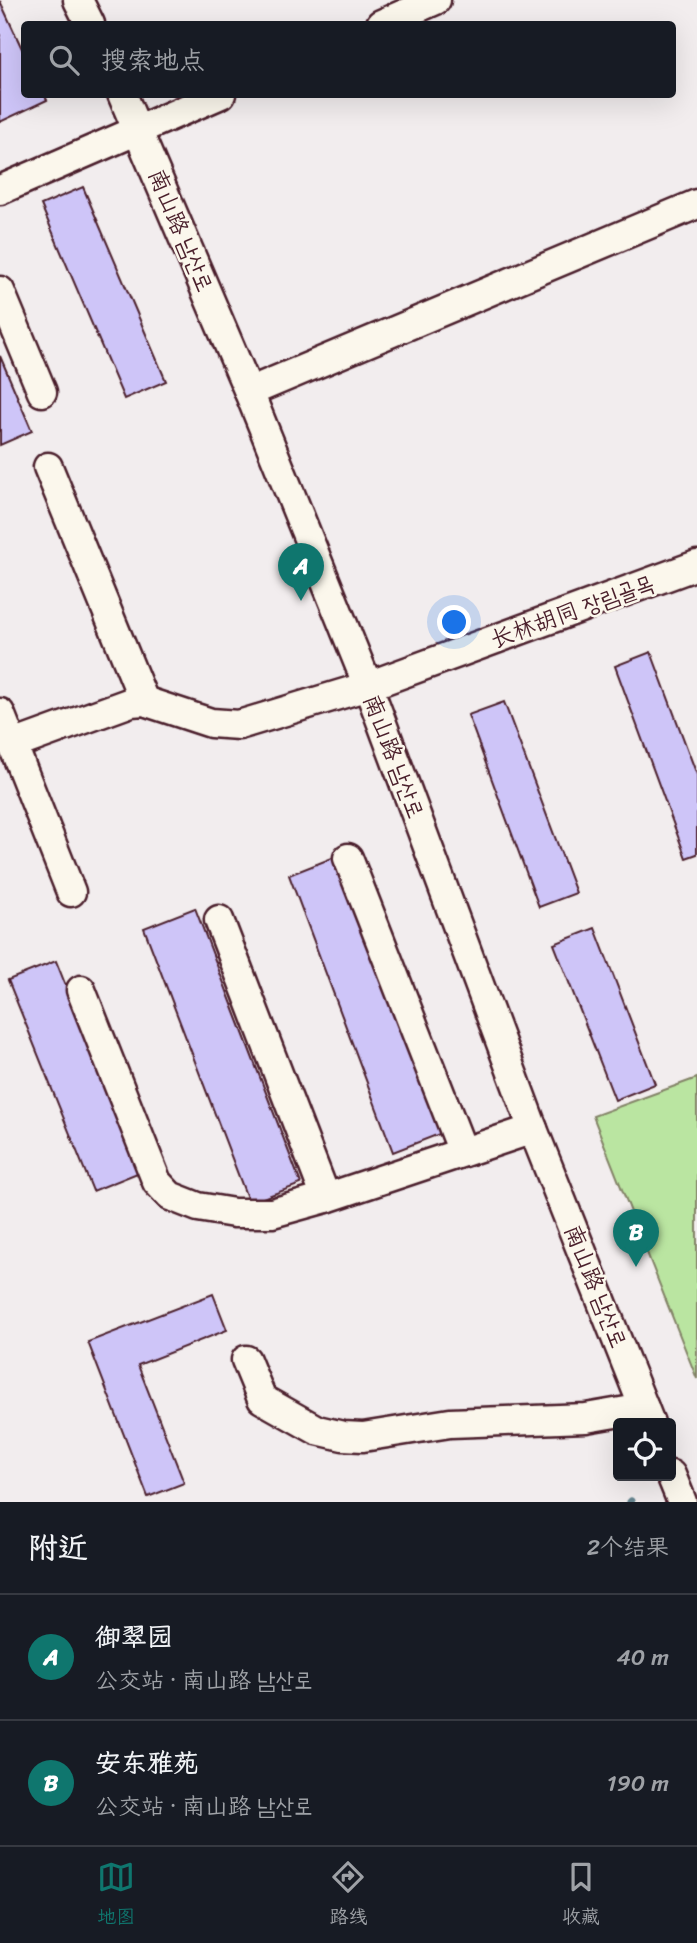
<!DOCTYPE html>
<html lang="zh">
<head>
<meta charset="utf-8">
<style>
	body { margin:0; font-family:Sriracha,"LXGW WenKai TC","Poor Story",sans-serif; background:#20242c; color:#f1f3f6 }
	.controls { position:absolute; right:21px; bottom:21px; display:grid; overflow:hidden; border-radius:7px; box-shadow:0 7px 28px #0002 }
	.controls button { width:63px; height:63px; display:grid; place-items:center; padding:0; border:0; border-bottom:2px solid #363941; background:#171b24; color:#f1f3f6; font:35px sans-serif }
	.you { position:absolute; left:455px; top:623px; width:24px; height:24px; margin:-18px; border:5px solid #fff; border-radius:50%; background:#1a73e8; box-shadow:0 0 0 10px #1a73e833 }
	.badge { display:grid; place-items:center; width:46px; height:46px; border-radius:50%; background:#0f766e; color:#fff; font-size:23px; font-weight:700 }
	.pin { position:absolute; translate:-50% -58px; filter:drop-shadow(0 2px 4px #0008) }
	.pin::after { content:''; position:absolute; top:37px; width:24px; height:21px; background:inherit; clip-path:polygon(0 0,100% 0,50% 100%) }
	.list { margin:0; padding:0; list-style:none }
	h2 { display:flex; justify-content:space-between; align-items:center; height:91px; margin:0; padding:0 28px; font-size:30px }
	h2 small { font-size:23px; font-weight:400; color:#9ea1a6 }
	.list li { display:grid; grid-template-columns:46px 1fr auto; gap:21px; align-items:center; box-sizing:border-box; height:126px; padding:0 28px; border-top:2px solid #363941 }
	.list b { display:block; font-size:26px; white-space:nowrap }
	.list p { margin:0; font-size:23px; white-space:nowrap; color:#9ea1a6 }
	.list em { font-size:23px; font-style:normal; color:#9ea1a6 }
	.icon { flex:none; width:38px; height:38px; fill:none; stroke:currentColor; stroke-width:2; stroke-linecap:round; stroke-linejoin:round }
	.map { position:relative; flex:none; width:697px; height:1502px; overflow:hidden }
	.search { position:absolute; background:#171b24; box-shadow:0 7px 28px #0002; left:21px; right:21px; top:21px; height:77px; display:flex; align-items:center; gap:18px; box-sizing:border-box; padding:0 24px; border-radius:7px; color:#9ea1a6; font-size:26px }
	.sheet { height:343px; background:#171b24 }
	nav { display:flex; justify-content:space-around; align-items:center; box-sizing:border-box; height:98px; border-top:2px solid #363941; background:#171b24; font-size:19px; color:#9ea1a6 }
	nav a { display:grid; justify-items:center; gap:4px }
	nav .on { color:#0f766e }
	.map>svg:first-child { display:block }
	.green { fill:#bae5a1; stroke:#828266; stroke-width:2 }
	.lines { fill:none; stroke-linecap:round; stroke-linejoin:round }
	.stream { stroke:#65848f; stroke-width:7 }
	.building { fill:#cec5f8; stroke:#4a1f2b; stroke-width:2 }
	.minor-casing { stroke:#4a1f2b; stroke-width:33 }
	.minor { stroke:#fbf7ec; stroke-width:28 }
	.labels { text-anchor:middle; stroke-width:5; stroke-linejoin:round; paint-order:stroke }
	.street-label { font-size:23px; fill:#4a1f2b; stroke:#fbf7ec }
</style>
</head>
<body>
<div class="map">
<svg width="697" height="1502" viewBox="0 0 697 1502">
	<rect width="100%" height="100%" fill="#f2edee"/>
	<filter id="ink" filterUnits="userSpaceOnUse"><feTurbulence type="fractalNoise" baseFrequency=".0143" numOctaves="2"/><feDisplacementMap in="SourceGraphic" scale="14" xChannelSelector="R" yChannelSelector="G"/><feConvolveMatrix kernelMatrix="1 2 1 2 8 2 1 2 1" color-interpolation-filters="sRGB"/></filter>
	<g filter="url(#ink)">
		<polygon class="green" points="697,1078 697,1379 593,1116"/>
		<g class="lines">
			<polyline class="stream" points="630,1502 631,1501"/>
		</g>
		<g class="building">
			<polygon points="0,1 24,53 24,94 44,94 47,100 0,122"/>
			<polygon points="83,187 166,381 124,399 41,205"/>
			<polygon points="0,356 32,431 0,445"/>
			<polygon points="651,652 697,775 697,854 686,858 615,666"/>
			<polygon points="504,702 576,893 539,907 468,715"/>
			<polygon points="337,856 442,1133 393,1152 289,875"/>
			<polygon points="195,908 301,1184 249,1203 144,928"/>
			<polygon points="595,928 655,1084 615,1100 554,944"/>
			<polygon points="56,961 140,1172 93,1191 8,980"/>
			<polygon points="213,1294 227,1330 138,1365 184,1483 148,1497 88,1342"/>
		</g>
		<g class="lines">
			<g class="minor-casing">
				<g id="minor">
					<polyline points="78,0 90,24"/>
					<polyline points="381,24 436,0"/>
					<polyline points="122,94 249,392 368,686 533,1129 650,1423"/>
					<polyline points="0,190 221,94"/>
					<polyline points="0,291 42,392"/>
					<polyline points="249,392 697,204"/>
					<polyline points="48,467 144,701"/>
					<polyline points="0,713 71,892"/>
					<polyline points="13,745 131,702 144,701 211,723 239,725 368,686 697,565"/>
					<polyline points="348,858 463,1152"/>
					<polyline points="219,920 326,1198"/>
					<polyline points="81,990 157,1182 170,1196 198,1207 234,1213 272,1213 326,1198 533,1129"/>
					<polyline points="246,1360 262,1399 317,1430 343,1436 363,1437 450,1423 586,1418 644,1408"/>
					<polyline points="671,1475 682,1502"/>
				</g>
			</g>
			<use href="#minor" class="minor"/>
		</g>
	</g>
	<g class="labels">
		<g class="street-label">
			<text transform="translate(181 230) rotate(67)" y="8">南山路 남산로</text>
			<text transform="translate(572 611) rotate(-20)" y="8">长林胡同 장림골목</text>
			<text transform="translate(394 756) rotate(69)" y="8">南山路 남산로</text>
			<text transform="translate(596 1286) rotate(68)" y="8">南山路 남산로</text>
		</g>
	</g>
</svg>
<div class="controls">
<button><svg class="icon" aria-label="locate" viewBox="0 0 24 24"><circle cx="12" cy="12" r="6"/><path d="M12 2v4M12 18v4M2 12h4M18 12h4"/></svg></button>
</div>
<div class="you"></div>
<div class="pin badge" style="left:301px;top:601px">A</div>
<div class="pin badge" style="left:636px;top:1267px">B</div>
<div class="search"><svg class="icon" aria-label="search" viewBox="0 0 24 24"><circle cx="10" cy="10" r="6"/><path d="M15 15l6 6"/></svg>搜索地点</div>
</div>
<section class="sheet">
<h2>附近<small>2个结果</small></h2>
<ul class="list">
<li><span class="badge">A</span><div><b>御翠园</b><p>公交站 · 南山路 남산로</p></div><em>40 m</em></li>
<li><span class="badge">B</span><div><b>安东雅苑</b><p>公交站 · 南山路 남산로</p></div><em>190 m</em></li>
</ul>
</section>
<nav>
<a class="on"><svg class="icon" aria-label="map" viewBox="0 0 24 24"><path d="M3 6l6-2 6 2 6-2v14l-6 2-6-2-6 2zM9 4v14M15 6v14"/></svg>地图</a>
<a><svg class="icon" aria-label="directions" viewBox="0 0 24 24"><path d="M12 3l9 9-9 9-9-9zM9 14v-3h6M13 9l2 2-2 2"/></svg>路线</a>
<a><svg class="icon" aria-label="saved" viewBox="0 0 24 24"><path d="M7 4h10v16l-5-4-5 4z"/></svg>收藏</a>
</nav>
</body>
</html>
